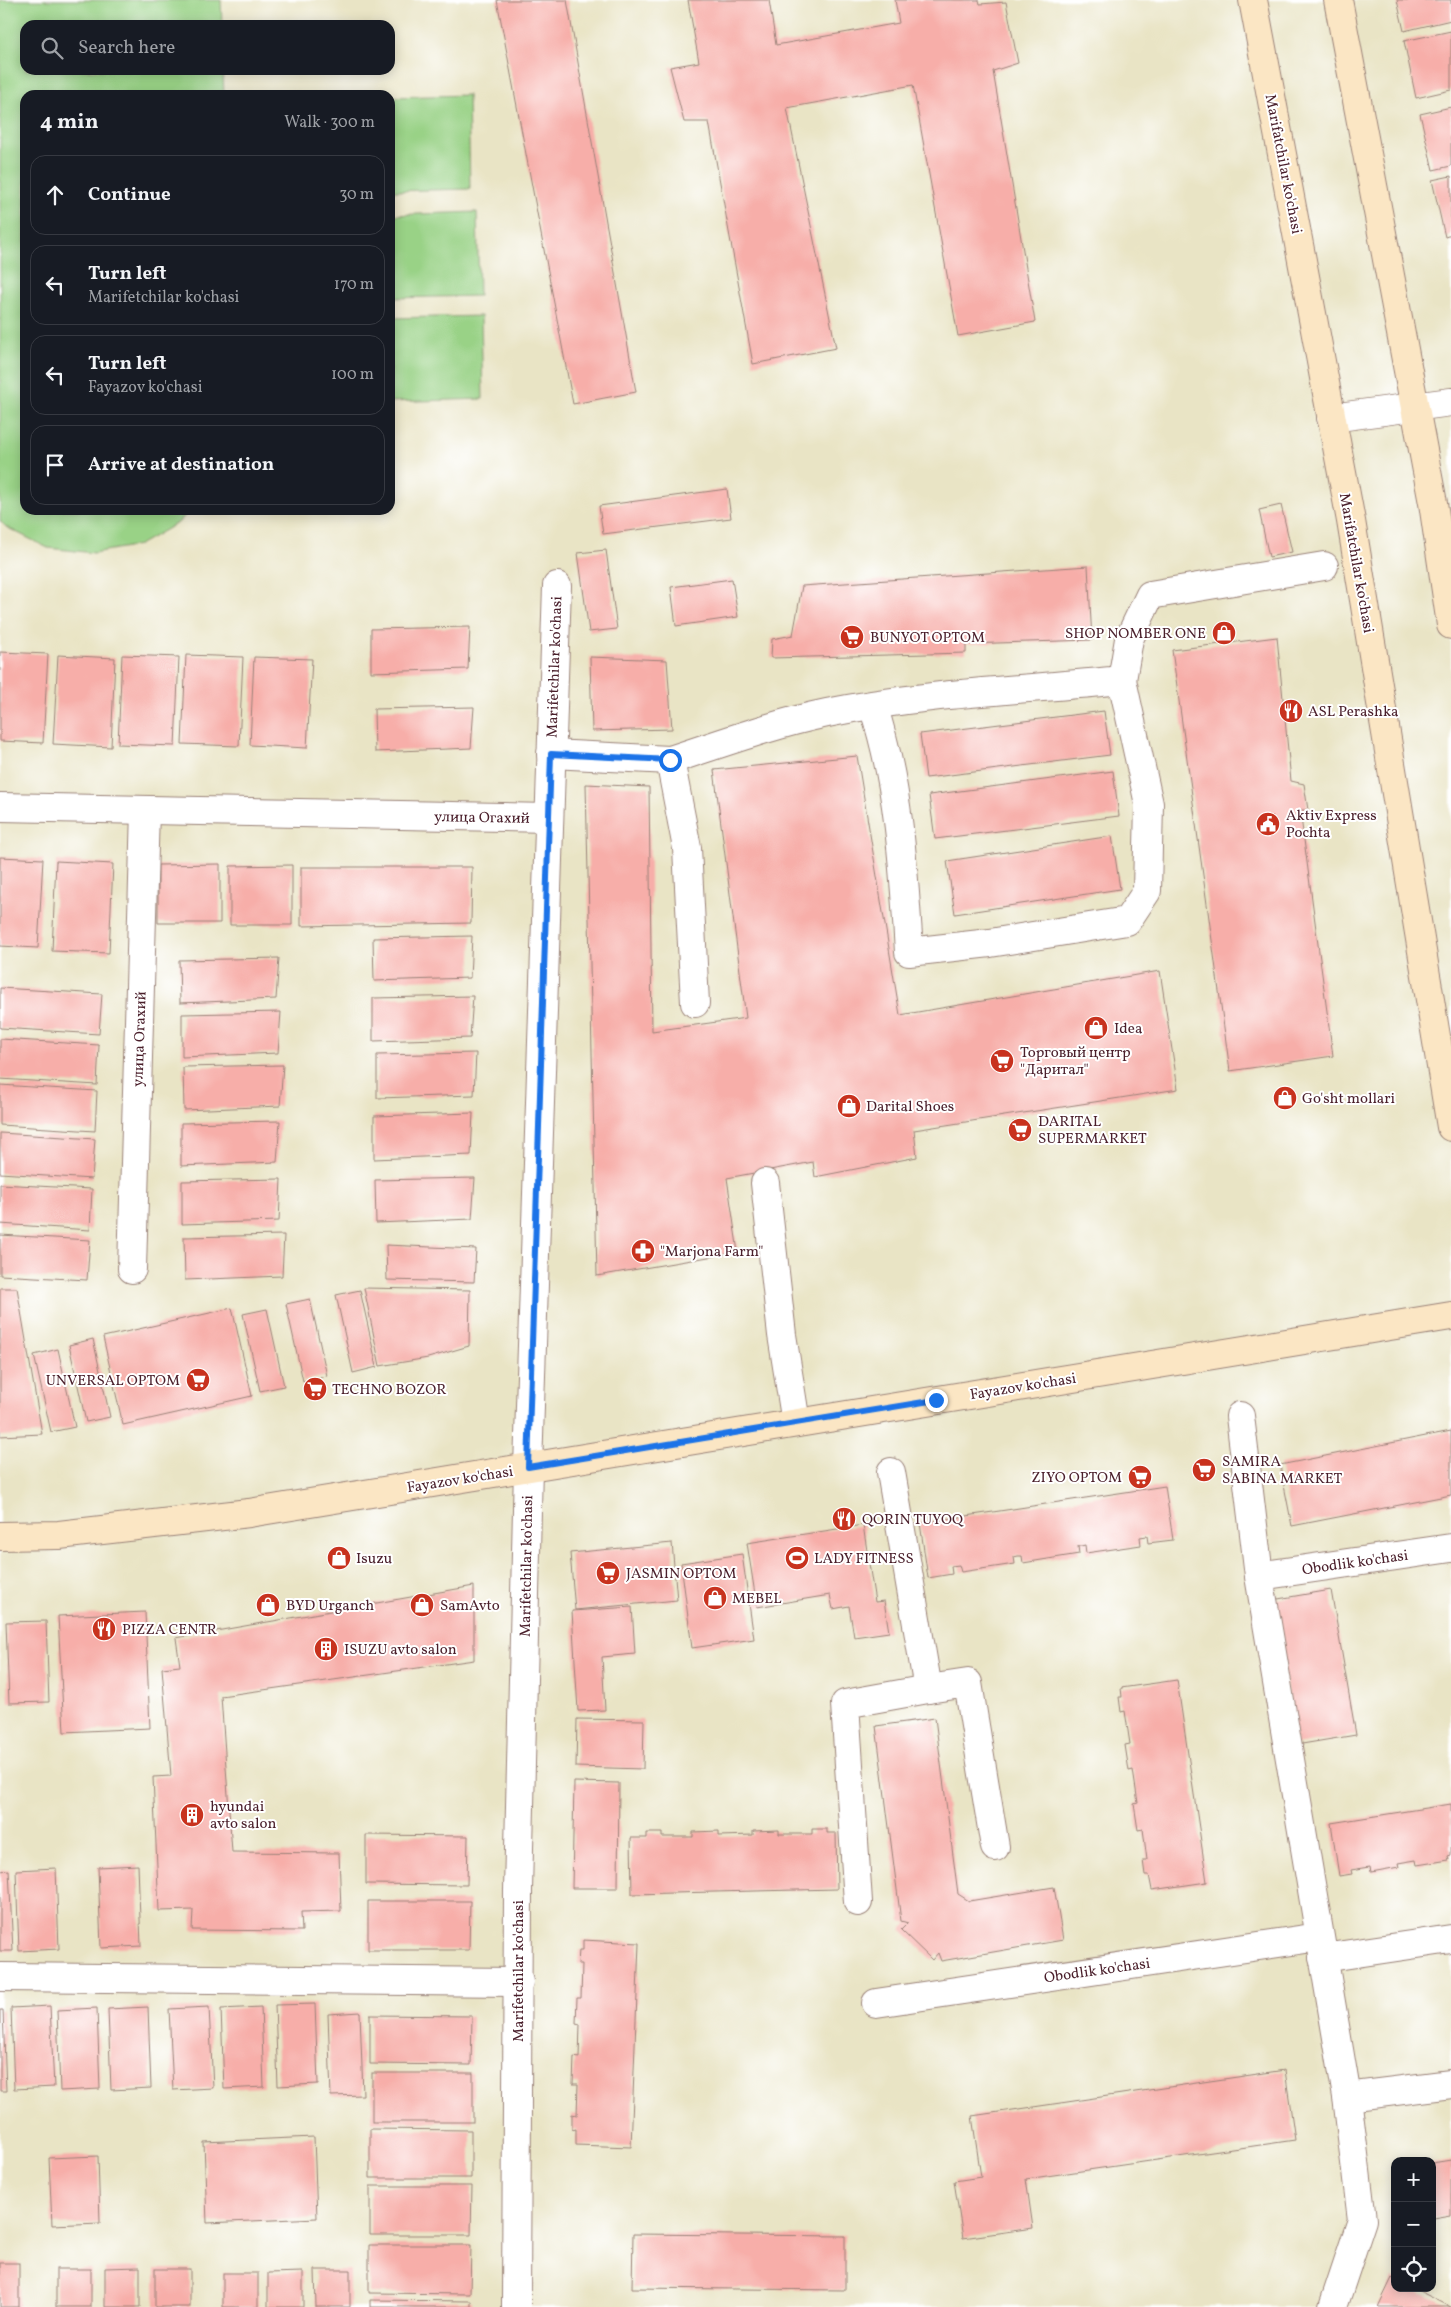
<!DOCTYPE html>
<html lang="en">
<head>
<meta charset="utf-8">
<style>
	body { margin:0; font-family:Vollkorn,serif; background:#242831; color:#f1f3f6 }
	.controls { position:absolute; right:15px; bottom:15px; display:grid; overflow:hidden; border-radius:10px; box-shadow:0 2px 12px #0003 }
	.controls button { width:45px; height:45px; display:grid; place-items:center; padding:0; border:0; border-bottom:1px solid #363941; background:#171b24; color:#f1f3f6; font:25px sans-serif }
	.stop { position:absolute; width:15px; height:15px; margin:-11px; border:4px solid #1a73e8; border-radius:50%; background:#fff }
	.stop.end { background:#1a73e8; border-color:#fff; box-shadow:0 1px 5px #0008 }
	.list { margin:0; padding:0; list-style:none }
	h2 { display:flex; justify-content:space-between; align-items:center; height:65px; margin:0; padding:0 20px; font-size:21px }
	h2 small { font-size:16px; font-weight:400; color:#9ea1a6 }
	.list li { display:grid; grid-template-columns:32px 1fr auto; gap:15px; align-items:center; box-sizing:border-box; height:80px; margin:0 10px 10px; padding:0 10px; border:1px solid #363941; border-radius:15px }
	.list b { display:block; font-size:19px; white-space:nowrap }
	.list p { margin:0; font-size:16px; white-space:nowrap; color:#9ea1a6 }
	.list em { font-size:16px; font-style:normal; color:#9ea1a6 }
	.icon { flex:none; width:28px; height:28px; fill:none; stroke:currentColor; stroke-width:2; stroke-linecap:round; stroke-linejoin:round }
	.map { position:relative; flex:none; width:1451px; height:2307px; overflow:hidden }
	.search { position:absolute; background:#171b24; box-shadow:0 2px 12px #0003; left:20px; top:20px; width:375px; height:55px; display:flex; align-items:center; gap:12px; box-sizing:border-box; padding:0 18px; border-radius:15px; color:#9ea1a6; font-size:19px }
	.panel { position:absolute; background:#171b24; box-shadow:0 2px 12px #0003; left:20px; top:90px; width:375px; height:425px; border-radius:15px }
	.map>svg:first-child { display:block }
	.grass { fill:#99d286; stroke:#727858 }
	.building { fill:#f7aea9 }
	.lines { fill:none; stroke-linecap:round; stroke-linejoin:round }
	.street-casing { stroke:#9a8278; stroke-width:30 }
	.secondary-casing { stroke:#9a8278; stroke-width:30 }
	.street { stroke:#fff; stroke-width:28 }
	.secondary { stroke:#fbe6c4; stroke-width:28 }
	.route { stroke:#1a73e8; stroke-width:6 }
	.labels { text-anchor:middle; stroke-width:4; stroke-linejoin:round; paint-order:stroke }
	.street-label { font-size:15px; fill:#4a1f2b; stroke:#fff }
	.poi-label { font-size:15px; fill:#4a1f2b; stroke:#fff; text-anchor:start }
</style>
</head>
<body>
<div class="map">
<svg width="1451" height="2307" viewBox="0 0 1451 2307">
	<rect width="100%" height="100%" fill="#fff"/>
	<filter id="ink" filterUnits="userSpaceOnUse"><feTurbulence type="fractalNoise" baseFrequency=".02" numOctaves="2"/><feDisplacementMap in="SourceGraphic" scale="10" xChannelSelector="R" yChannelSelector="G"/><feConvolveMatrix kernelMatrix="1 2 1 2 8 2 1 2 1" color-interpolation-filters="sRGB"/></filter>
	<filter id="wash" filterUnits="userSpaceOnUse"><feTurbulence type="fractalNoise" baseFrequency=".0096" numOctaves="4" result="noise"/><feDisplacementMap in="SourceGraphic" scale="20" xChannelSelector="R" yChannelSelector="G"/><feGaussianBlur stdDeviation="1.12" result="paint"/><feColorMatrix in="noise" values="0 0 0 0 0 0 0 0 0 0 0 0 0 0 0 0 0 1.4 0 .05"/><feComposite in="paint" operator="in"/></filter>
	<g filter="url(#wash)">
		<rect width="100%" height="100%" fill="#e9e4c5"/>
		<g class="grass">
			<polygon points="0,0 221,0 222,25 25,25 25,70 223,70 224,95 25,95 25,510 190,510 179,522 139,545 94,553 48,548 6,527 0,521"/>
			<polygon points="468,95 470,189 390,191 390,97"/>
			<polygon points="477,212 479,296 390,298 390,215"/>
			<polygon points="481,316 483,399 390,402 390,318"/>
		</g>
		<g id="blocks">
			<g class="building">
				<polygon points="497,0 567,0 636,392 573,404"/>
				<polygon points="688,0 769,0 776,45 899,23 895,0 979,0 980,4 1006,2 1018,63 993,71 1035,322 958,336 913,85 787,108 836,348 753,364 709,122 684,122 670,67 699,62"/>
				<polygon points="1397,0 1451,0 1451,20 1404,31"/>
				<polygon points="1451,31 1451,90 1416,98 1404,41"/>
				<polygon points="1451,107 1451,166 1433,170 1420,114"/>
				<polygon points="1451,176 1451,235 1445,237 1432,180"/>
				<polygon points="727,489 731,518 603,534 599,506"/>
				<polygon points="1281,505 1292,552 1269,557 1259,510"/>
				<polygon points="606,550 617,629 589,632 578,553"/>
				<polygon points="1088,566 1092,640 966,644 966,653 771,658 772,639 793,635 802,586"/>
				<polygon points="732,579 738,617 676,626 671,587"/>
				<polygon points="470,627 468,669 371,672 371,629"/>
				<polygon points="1277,637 1291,781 1304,784 1308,810 1300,810 1333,1056 1230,1071 1172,650"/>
				<polygon points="0,652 48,654 43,743 0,741"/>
				<polygon points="58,655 115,658 111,747 53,744"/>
				<polygon points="122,655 179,657 175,746 118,744"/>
				<polygon points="186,655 243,657 239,746 182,744"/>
				<polygon points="254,657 312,659 307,748 250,745"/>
				<polygon points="590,657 667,660 672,729 592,731"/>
				<polygon points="474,707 471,748 375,752 374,709"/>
				<polygon points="1104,711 1110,755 926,778 920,734"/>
				<polygon points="857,756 900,1015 1160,971 1178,1089 914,1130 917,1157 815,1177 813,1162 727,1178 738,1252 597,1276 586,784 649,787 652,1031 746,1018 714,770"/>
				<polygon points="1113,771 1119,816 935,839 929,795"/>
				<polygon points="1112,836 1120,889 955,914 947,861"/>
				<polygon points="0,857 43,859 38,948 0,946"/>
				<polygon points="56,861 113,864 109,953 52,951"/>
				<polygon points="220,864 220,923 158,923 158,865"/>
				<polygon points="292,865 292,925 230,925 230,866"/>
				<polygon points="301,867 472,867 471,923 301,926"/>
				<polygon points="472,936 470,978 374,981 373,938"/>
				<polygon points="279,958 276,999 180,1003 179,960"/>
				<polygon points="0,988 102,994 99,1034 0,1028"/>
				<polygon points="473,996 470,1038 373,1041 373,998"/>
				<polygon points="281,1012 278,1053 182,1057 182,1014"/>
				<polygon points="0,1039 99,1045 97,1085 0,1079"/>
				<polygon points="476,1053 474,1095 377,1098 377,1055"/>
				<polygon points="283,1065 280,1106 184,1110 183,1067"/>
				<polygon points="0,1085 97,1091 95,1131 0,1125"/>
				<polygon points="473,1113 471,1155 374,1159 374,1116"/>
				<polygon points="280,1121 277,1162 181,1166 181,1123"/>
				<polygon points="0,1133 95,1139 92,1179 0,1173"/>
				<polygon points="475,1178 472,1219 376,1223 375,1180"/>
				<polygon points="281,1179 279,1221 182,1224 182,1181"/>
				<polygon points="0,1184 92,1189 90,1230 0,1224"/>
				<polygon points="0,1235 90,1240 87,1280 0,1275"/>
				<polygon points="284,1235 282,1276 185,1280 184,1237"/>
				<polygon points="386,1245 476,1249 474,1282 387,1280"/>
				<polygon points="0,1288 17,1288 42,1434 0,1436"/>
				<polygon points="364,1288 470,1290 469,1346 428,1358 380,1366"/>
				<polygon points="360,1290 377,1367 353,1373 336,1295"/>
				<polygon points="310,1299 327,1376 303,1381 286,1304"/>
				<polygon points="232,1308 252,1396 123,1425 103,1337"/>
				<polygon points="267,1309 284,1386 260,1391 243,1314"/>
				<polygon points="93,1339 110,1417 86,1422 69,1345"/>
				<polygon points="58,1349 75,1427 51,1432 34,1355"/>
				<polygon points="1451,1431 1451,1495 1292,1526 1280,1465"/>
				<polygon points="1165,1486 1173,1540 1148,1543 1147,1536 1140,1537 1141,1545 1086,1553 1085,1545 1081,1546 1078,1546 1079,1554 1023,1563 1022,1556 1018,1556 1014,1557 1015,1564 961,1572 959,1565 951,1566 952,1574 928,1578 920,1523"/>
				<polygon points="863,1525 875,1602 884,1601 889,1632 854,1637 849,1606 833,1609 830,1595 757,1607 747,1543"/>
				<polygon points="672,1543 677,1600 575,1610 570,1553"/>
				<polygon points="742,1554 754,1639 692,1648 681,1563"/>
				<polygon points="474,1586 474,1660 221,1696 232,1852 339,1853 341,1911 301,1912 302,1931 192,1930 193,1910 159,1911 153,1777 171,1776 162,1668 180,1666 176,1638"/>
				<polygon points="1331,1590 1356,1735 1296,1745 1272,1600"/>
				<polygon points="632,1607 635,1654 602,1657 605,1710 578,1711 572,1611"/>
				<polygon points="145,1612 150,1728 64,1732 58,1616"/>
				<polygon points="46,1621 49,1702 9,1703 6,1622"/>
				<polygon points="1177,1680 1207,1882 1152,1890 1149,1875 1145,1875 1143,1860 1147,1860 1143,1829 1138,1830 1134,1804 1138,1803 1133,1770 1129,1771 1125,1745 1130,1744 1125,1711 1121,1712 1119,1697 1122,1697 1121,1688"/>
				<polygon points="935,1718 958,1894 969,1901 1054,1887 1063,1940 941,1961 938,1953 932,1960 901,1930 908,1923 901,1921 876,1726"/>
				<polygon points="577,1719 644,1720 643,1769 576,1767"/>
				<polygon points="574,1782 619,1783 618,1888 572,1888"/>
				<polygon points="1451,1804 1451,1855 1448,1856 1449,1860 1417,1865 1416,1860 1398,1863 1399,1867 1371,1872 1370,1867 1351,1870 1352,1874 1339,1876 1331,1823"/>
				<polygon points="812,1829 827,1829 827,1833 836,1833 837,1889 632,1894 631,1838 647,1838 647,1833 662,1833 662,1837 693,1837 693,1832 719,1831 719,1836 753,1835 753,1831 779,1830 779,1834 812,1834"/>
				<polygon points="366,1835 468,1836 467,1885 366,1884"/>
				<polygon points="138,1865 141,1946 101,1948 98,1867"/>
				<polygon points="56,1868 59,1949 19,1951 16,1870"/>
				<polygon points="9,1870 13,1951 0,1951 0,1871"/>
				<polygon points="368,1901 470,1901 469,1950 368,1950"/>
				<polygon points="583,1940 639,1943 631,2147 576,2145 576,2129 572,2130 572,2114 577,2115 578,2084 573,2084 574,2057 579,2058 580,2024 576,2023 577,1998 581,1998 582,1964 578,1964 579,1950 583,1950"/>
				<polygon points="315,2004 318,2084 278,2086 275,2005"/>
				<polygon points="50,2006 54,2087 14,2089 11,2008"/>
				<polygon points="148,2007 151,2088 111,2090 108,2009"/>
				<polygon points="209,2007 213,2088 173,2090 169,2009"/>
				<polygon points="261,2007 264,2087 224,2089 221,2009"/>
				<polygon points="97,2008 100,2089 60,2091 57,2010"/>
				<polygon points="0,2010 3,2010 6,2091 0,2091"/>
				<polygon points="360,2012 363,2095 331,2096 328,2014"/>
				<polygon points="370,2015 472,2016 471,2065 370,2064"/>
				<polygon points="1285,2070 1295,2140 1026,2179 1033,2228 963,2238 954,2181 981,2177 972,2116"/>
				<rect x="372" y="2073" width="101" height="49"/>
				<polygon points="370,2129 471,2130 471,2178 370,2178"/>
				<polygon points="314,2137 317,2218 207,2223 204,2142"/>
				<polygon points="98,2156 100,2223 52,2225 49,2158"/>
				<polygon points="1451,2160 1451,2215 1434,2218 1432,2213 1432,2163"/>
				<polygon points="370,2186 472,2186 471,2235 370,2235"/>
				<polygon points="633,2234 845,2236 845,2290 632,2288"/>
				<polygon points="369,2245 471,2245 470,2294 369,2293"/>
				<rect x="0" y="2263" width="19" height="44"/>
				<polygon points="140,2267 140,2307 105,2307 105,2268"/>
				<rect x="56" y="2269" width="35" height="38"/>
				<rect x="155" y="2269" width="35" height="38"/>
				<polygon points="315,2270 350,2270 350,2307 316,2307"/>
				<polygon points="303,2272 303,2307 268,2307 268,2273"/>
				<rect x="223" y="2273" width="35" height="34"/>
				<polygon points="1392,2278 1395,2280 1395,2288 1413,2288 1451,2307 1378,2307"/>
				<polygon points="370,2300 471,2301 471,2307 370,2307"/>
			</g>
		</g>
	</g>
	<g filter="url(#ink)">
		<use href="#blocks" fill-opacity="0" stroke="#9a8278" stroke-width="1"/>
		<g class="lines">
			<g class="street-casing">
				<g id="street">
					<polyline points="1331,418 1451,402"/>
					<path d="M873 706C899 783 904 871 909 952L990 943 1127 921 1147 891 1149 804 1122 680"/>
					<polyline points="551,754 670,760"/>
					<polyline points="0,807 549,818"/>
					<path d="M695 1003 687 848 670 760C722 743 774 724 827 713 924 693 1024 690 1122 680L1129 639 1150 595 1324 566"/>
					<polyline points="765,1183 782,1335 796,1423"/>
					<polyline points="132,1269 145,810"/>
					<polyline points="1240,1416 1259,1576 1347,2097 1362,2220 1333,2307"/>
					<polyline points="1259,1576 1451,1548"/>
					<polyline points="928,1689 968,1683 995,1847"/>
					<polyline points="858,1902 845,1704 928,1689 891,1472"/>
					<polyline points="1323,1958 1451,1939"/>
					<polyline points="0,1977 519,1982"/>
					<polyline points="876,2003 1319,1937"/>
					<polyline points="1347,2097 1451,2084"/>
					<polyline points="516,2307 518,1891 528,1467 557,586"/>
				</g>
			</g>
			<g class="secondary-casing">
				<g id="secondary">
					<polyline points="1253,0 1351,521 1451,1127"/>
					<polyline points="1338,0 1433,503 1451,625"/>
					<polyline points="0,1536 59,1535 249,1513 1451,1316"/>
				</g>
			</g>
			<use href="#street" class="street"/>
			<use href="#secondary" class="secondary"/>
		</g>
	</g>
	<g class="lines" filter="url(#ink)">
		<polyline class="route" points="670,760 551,754 528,1467 936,1400"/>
	</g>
	<defs>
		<g id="shop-disc" transform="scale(1.25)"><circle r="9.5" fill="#c8321e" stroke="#fff"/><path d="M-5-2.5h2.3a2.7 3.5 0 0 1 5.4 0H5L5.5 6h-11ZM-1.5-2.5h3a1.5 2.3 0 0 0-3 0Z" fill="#fff"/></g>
		<g id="supermarket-disc" transform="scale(1.25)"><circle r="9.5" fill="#c8321e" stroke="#fff"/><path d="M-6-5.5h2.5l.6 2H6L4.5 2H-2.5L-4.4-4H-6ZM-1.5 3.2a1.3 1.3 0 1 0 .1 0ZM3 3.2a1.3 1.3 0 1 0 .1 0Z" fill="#fff"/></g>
		<g id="restaurant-disc" transform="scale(1.25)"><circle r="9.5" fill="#c8321e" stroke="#fff"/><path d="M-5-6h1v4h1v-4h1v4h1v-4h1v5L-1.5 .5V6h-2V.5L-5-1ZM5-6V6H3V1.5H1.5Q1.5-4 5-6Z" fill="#fff"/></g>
		<g id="civic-disc" transform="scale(1.25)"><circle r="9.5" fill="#c8321e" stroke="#fff"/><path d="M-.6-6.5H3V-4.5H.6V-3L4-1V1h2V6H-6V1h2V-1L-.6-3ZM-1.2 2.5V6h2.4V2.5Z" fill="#fff"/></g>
		<g id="pharmacy-disc" transform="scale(1.25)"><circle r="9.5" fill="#c8321e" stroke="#fff"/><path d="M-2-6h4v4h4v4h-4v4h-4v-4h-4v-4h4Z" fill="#fff"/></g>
		<g id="stadium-disc" transform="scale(1.25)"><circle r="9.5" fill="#c8321e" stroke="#fff"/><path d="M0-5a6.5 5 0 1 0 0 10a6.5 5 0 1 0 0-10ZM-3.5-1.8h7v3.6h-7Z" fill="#fff"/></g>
		<g id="building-disc" transform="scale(1.25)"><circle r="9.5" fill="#c8321e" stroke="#fff"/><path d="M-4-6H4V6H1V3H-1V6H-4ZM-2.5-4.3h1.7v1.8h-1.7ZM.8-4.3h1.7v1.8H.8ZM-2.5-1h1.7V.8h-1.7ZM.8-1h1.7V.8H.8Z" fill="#fff"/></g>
	</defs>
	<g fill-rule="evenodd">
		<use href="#shop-disc" x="1224" y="633"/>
		<use href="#supermarket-disc" x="852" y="637"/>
		<use href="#restaurant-disc" x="1291" y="711"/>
		<use href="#civic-disc" x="1268" y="824"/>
		<use href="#shop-disc" x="1096" y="1028"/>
		<use href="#supermarket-disc" x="1002" y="1061"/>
		<use href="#shop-disc" x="1285" y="1098"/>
		<use href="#shop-disc" x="849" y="1106"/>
		<use href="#supermarket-disc" x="1020" y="1130"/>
		<use href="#pharmacy-disc" x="643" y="1251"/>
		<use href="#supermarket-disc" x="198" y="1380"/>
		<use href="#supermarket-disc" x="315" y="1389"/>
		<use href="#supermarket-disc" x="1204" y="1470"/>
		<use href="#supermarket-disc" x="1140" y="1477"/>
		<use href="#restaurant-disc" x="844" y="1519"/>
		<use href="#shop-disc" x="339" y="1558"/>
		<use href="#stadium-disc" x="797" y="1558"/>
		<use href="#supermarket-disc" x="608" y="1573"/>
		<use href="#shop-disc" x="715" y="1598"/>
		<use href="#shop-disc" x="268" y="1605"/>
		<use href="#shop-disc" x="422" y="1605"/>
		<use href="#restaurant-disc" x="104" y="1629"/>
		<use href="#building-disc" x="326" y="1649"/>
		<use href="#building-disc" x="192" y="1815"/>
	</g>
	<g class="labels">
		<g class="street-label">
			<text transform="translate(1284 164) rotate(79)" y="5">Marifatchilar ko'chasi</text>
			<text transform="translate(1357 563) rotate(80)" y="5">Marifatchilar ko'chasi</text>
			<text transform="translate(554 667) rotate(-88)" y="5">Marifetchilar ko'chasi</text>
			<text transform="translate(482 817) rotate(1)" y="5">улица Огахий</text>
			<text transform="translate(139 1039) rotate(-88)" y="5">улица Огахий</text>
			<text transform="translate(1023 1386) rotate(-9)" y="5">Fayazov ko'chasi</text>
			<text transform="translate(460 1479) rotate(-9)" y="5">Fayazov ko'chasi</text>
			<text transform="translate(1355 1562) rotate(-8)" y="5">Obodlik ko'chasi</text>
			<text transform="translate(526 1566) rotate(-89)" y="5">Marifetchilar ko'chasi</text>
			<text transform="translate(1097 1970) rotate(-8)" y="5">Obodlik ko'chasi</text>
			<text transform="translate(518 1971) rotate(-90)" y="5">Marifetchilar ko'chasi</text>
		</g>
		<g class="poi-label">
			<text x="1206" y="638" text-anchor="end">SHOP NOMBER ONE</text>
			<text x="870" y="642">BUNYOT OPTOM</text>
			<text x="1308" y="716">ASL Perashka</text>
			<text x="1286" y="820">Aktiv Express<tspan x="1286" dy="17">Pochta</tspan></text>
			<text x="1114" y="1033">Idea</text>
			<text x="1020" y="1057">Торговый центр<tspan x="1020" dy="17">"Даритал"</tspan></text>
			<text x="1302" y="1103">Go'sht mollari</text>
			<text x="866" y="1111">Darital Shoes</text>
			<text x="1038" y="1126">DARITAL<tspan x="1038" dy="17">SUPERMARKET</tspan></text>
			<text x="660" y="1256">"Marjona Farm"</text>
			<text x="180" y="1385" text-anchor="end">UNVERSAL OPTOM</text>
			<text x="332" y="1394">TECHNO BOZOR</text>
			<text x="1222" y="1466">SAMIRA<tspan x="1222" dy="17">SABINA MARKET</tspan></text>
			<text x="1122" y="1482" text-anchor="end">ZIYO OPTOM</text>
			<text x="862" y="1524">QORIN TUYOQ</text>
			<text x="356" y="1563">Isuzu</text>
			<text x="814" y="1563">LADY FITNESS</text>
			<text x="626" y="1578">JASMIN OPTOM</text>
			<text x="732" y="1603">MEBEL</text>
			<text x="286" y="1610">BYD Urganch</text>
			<text x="440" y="1610">SamAvto</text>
			<text x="122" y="1634">PIZZA CENTR</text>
			<text x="344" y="1654">ISUZU avto salon</text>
			<text x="210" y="1811">hyundai<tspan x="210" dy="17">avto salon</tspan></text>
		</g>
	</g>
</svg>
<div class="controls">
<button>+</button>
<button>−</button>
<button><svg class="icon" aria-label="locate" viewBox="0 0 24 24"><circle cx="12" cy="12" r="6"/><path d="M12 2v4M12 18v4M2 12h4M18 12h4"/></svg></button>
</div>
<div class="stop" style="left:670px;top:760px"></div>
<div class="stop end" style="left:936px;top:1400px"></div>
<div class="search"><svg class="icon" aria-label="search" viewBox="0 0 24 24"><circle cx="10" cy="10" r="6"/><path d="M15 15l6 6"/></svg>Search here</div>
<section class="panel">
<h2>4 min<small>Walk · 300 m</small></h2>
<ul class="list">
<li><svg class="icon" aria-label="ahead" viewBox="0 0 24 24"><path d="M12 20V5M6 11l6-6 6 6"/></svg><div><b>Continue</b></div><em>30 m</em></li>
<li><svg class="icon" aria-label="left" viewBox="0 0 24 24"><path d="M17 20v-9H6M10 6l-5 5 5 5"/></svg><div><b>Turn left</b><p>Marifetchilar ko'chasi</p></div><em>170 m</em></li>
<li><svg class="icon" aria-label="left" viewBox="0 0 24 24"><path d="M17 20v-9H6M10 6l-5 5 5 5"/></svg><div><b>Turn left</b><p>Fayazov ko'chasi</p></div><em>100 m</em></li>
<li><svg class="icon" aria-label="arrive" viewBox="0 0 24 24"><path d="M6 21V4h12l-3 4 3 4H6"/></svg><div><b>Arrive at destination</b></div></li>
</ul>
</section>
</div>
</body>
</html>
